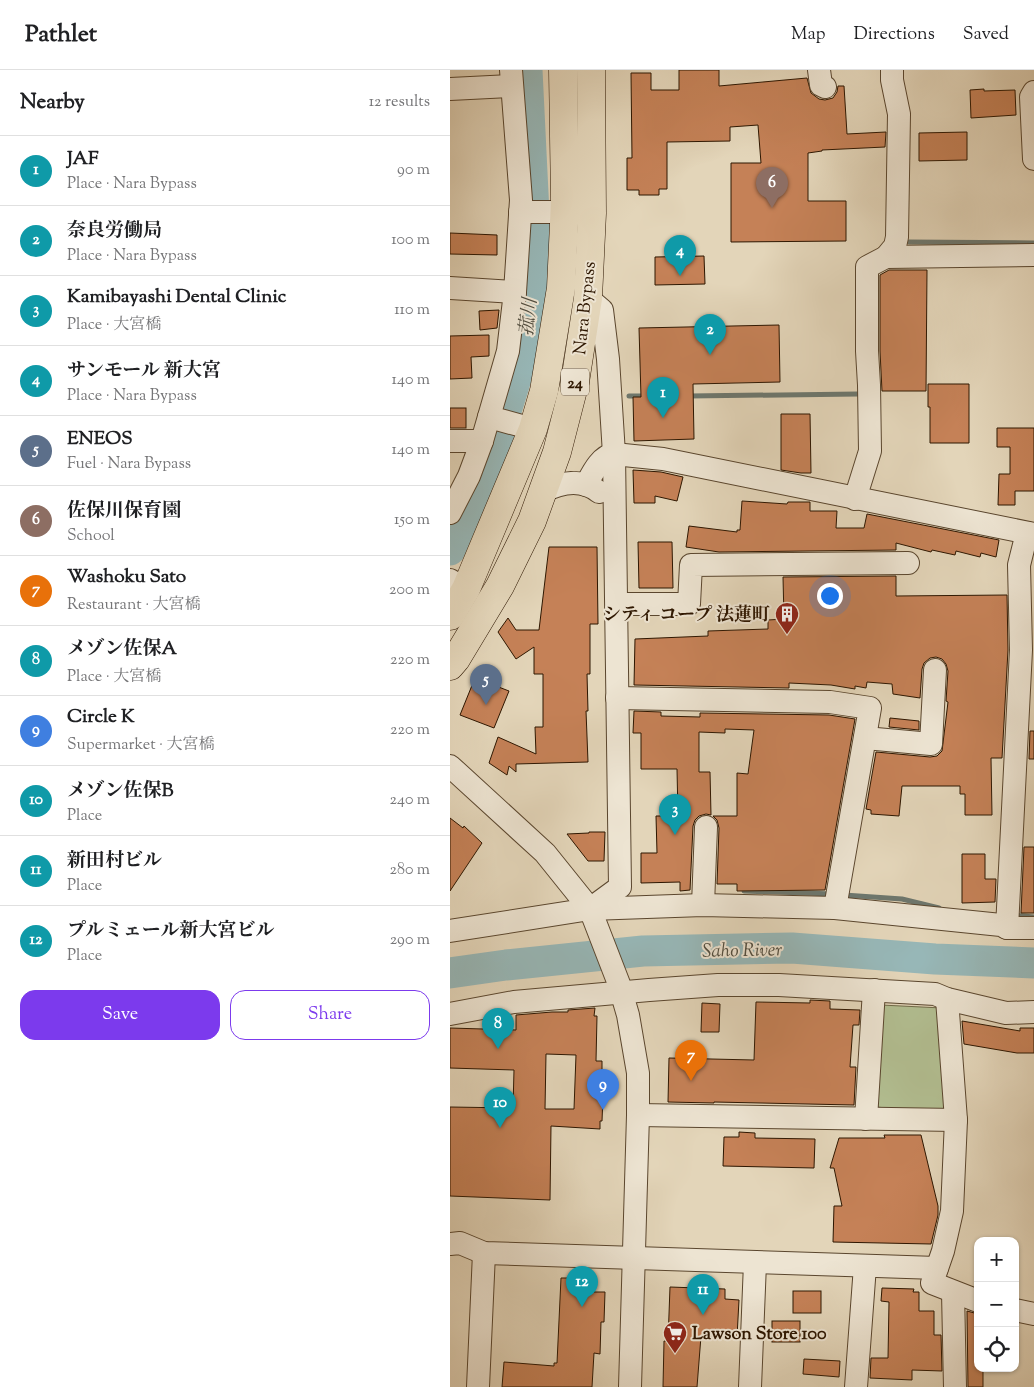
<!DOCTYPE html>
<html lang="en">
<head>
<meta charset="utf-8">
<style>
	body { margin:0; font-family:"Sorts Mill Goudy","Noto Serif JP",serif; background:#f6f6f6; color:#202124 }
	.controls { position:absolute; right:15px; bottom:15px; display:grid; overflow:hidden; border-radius:10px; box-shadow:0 1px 4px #0004 }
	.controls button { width:45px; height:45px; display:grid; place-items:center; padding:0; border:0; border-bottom:1px solid #e0e0e0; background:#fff; color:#202124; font:25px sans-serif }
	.you { position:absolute; left:379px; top:525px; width:18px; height:18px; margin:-12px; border:4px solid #fff; border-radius:50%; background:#1a73e8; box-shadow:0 0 0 8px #1a73e833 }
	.badge { display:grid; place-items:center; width:32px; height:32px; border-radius:50%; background:#7c3aed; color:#fff; font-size:16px; font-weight:700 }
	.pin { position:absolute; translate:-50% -41px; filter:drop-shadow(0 1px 2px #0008) }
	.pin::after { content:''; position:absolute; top:26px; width:18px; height:15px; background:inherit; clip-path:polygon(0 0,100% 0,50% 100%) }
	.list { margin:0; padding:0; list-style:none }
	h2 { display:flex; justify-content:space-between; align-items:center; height:65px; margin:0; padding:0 20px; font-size:21px }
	h2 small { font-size:16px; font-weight:400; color:#757577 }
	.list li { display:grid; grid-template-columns:32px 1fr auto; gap:15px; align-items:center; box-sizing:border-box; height:70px; padding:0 20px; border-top:1px solid #e0e0e0 }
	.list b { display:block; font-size:19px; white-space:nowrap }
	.list p { margin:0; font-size:16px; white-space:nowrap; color:#757577 }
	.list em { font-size:16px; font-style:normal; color:#757577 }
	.actions { display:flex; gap:10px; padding:15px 20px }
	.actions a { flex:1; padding:11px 0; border:1px solid #7c3aed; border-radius:15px; text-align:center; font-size:18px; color:#7c3aed }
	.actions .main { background:#7c3aed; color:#fff }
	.icon { flex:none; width:28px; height:28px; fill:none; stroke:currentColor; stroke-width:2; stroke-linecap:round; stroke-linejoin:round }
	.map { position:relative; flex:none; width:584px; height:1317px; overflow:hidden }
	header { display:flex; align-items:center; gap:30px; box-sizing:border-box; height:70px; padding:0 25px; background:#fff; border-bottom:1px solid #e0e0e0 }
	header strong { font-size:24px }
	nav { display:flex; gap:28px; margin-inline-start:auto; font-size:18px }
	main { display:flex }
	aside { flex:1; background:#fff }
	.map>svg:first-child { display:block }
	.green { fill:#b2be91; stroke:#706a48 }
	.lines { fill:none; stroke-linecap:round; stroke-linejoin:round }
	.stream { stroke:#6d776e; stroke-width:5 }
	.river { stroke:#97b7b7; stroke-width:31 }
	.building { fill:#c58157; stroke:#2d1600; fill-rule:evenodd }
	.minor-casing { stroke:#5a462e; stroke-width:24 }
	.highway-casing { stroke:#2d1600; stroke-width:29 }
	.minor { stroke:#ede4d2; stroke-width:22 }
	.highway { stroke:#e3d5b9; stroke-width:28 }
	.labels { text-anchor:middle; stroke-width:4; stroke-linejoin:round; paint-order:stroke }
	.shield { fill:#ede4d2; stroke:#67543f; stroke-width:1 }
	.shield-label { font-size:16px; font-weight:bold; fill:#2d1600 }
	.street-label { font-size:18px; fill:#2d1600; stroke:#ede4d2 }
	.poi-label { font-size:18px; font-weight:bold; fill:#2d1600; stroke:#ede4d2; text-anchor:end }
	.water-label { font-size:19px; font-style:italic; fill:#524e40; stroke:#ede4d2 }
</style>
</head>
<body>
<header>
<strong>Pathlet</strong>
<nav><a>Map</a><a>Directions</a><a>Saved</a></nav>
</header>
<main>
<aside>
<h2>Nearby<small>12 results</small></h2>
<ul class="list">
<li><span class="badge" style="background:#0f9aa8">1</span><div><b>JAF</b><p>Place · Nara Bypass</p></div><em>90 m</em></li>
<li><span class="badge" style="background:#0f9aa8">2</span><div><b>奈良労働局</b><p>Place · Nara Bypass</p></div><em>100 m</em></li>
<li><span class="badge" style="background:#0f9aa8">3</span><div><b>Kamibayashi Dental Clinic</b><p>Place · 大宮橋</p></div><em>110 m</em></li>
<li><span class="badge" style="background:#0f9aa8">4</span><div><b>サンモール 新大宮</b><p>Place · Nara Bypass</p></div><em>140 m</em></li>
<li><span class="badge" style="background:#5c6f8a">5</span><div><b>ENEOS</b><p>Fuel · Nara Bypass</p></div><em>140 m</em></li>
<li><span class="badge" style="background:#8d6e63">6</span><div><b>佐保川保育園</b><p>School</p></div><em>150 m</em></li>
<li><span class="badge" style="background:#e8710a">7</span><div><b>Washoku Sato</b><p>Restaurant · 大宮橋</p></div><em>200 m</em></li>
<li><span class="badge" style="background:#0f9aa8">8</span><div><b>メゾン佐保A</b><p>Place · 大宮橋</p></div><em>220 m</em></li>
<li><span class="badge" style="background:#3f7fe0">9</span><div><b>Circle K</b><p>Supermarket · 大宮橋</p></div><em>220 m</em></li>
<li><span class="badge" style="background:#0f9aa8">10</span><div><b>メゾン佐保B</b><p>Place</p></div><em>240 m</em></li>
<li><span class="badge" style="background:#0f9aa8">11</span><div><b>新田村ビル</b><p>Place</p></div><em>280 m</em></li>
<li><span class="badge" style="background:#0f9aa8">12</span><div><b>プルミェール新大宮ビル</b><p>Place</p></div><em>290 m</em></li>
</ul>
<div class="actions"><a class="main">Save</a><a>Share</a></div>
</aside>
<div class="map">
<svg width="584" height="1317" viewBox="0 0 584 1317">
	<rect width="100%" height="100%" fill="#e3d5b9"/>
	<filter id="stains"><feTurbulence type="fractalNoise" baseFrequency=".004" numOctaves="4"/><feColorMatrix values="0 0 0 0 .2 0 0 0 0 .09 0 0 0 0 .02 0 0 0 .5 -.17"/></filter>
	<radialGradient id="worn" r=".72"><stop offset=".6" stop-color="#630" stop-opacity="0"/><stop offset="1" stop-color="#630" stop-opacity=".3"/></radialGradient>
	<polygon class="green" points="431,935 492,938 500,1044 426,1037"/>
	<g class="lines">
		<g class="stream">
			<polyline points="459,172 584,173"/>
			<polyline points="179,326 198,326"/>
			<polyline points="239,326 408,324"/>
			<polyline points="294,821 383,824"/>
			<polyline points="394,825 452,829 489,838"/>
			<polyline points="562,845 584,847"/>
		</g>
		<g class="river">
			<polyline points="0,480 32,408 49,364 72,289 83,213 85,164 77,0"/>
			<polyline points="0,903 56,895 193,881 342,878 485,889 584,893"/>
		</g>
	</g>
	<g class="building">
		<polygon points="229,0 269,0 269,16 357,8 361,23 369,29 375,30 383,28 387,22 388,16 394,16 397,64 436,62 435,77 372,80 372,81 358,83 358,131 396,131 396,171 281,172 281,93 311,93 308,55 280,57 280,71 217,72 217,119 209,119 209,125 189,125 189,120 177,120 177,88 182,88 181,3 201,3 201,20 229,20"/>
		<polygon points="534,19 534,21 565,20 566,45 521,48 520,20"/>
		<polygon points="517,62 517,90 469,91 469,63"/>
		<polygon points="0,163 47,165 47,185 0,184"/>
		<polygon points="254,186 255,214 205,215 205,187"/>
		<polygon points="439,200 477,200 476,321 432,321 430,281 430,205"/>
		<polygon points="49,240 47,258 30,260 29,241"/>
		<polygon points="329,255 330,312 243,314 244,369 184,371 183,327 191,327 189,258"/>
		<polygon points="39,265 39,286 21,287 22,308 0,309 0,266"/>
		<polygon points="478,314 519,314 519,373 480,373 480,337 478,337"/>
		<rect x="0" y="338" width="16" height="20"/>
		<polygon points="331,344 360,344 361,403 351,403 331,400"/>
		<polygon points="547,358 584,358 584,421 565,421 565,435 548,435 549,404 560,404 560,377 547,377"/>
		<polygon points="183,400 211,402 233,407 227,431 205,426 205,433 184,433"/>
		<polygon points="292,431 337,434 338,432 360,432 360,441 387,441 386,458 414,458 417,444 549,470 546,487 531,483 530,487 506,481 505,485 482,480 481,482 446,473 446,480 269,482 236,477 239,456 287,462 287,460 290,460"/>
		<polygon points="188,472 222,472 223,518 189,518"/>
		<polygon points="99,477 147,477 148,554 140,554 140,604 137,604 138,641 136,641 138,692 66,694 66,702 59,696 57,705 39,693 48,667 86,684 85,657 93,657 93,604 84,604 84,577 66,589 48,562 58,548 66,560 89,560"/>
		<polygon points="446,506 446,526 557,525 558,580 552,688 541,688 542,745 515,745 515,724 510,724 510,716 452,716 449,746 421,744 421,740 416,739 426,682 480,687 487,686 492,681 498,632 496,631 498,601 496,594 492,589 486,587 480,588 474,593 472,599 470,628 443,624 442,614 417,612 416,618 405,616 405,619 381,615 339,613 339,618 184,615 185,569 258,566 258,561 318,559 318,550 334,549 333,507"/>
		<polygon points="25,608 59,621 44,658 10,645"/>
		<polygon points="184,641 211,642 211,646 250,647 250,643 379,645 405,649 375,820 287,821 287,814 267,814 269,758 267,750 263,746 287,746 287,703 298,704 304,660 275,659 275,663 249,662 249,702 260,702 261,745 256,744 249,746 245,750 243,756 240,820 230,821 230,812 191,813 191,783 207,783 206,746 228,746 227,699 191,699 191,663 183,663"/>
		<polygon points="440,648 469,651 469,660 439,657"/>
		<polygon points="580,661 584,661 584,689 579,689"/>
		<polygon points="0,748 13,758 14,756 32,773 0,821"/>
		<polygon points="139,762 155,762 154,791 138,791 117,764 139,763"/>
		<polygon points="574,777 584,777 584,843 571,843"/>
		<polygon points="512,784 535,784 535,809 546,809 545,832 512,833"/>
		<polygon points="360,930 380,931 380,939 410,940 409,955 403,955 400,997 406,997 404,1035 264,1032 264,1033 218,1032 219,988 304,990 306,932 360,933"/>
		<polygon points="252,933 270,934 269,962 251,962"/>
		<path d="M145 938 144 946H147L146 991H152V1000H154L152 1051H150V1059L101 1056 100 1130 0 1126V1037L63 1038 64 1000 0 998V958L66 960V945L102 942H118V940ZM96 984 126 985 124 1039H95Z"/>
		<polygon points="512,951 570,961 570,958 584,958 584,983 567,983 514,974"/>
		<polygon points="289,1062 305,1063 305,1068 365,1069 364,1098 273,1096 274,1067 289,1067"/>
		<polygon points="434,1065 471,1065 488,1136 488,1145 481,1174 383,1172 384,1136 392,1136 384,1098 380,1098 389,1068 435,1068"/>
		<polygon points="111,1208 144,1208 144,1222 155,1222 154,1252 151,1252 150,1284 144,1283 142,1317 52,1317 54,1292 104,1296 104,1293 107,1293"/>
		<polygon points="220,1217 275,1219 275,1229 289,1230 287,1267 251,1266 247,1317 213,1317 214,1271 218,1271"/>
		<polygon points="432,1218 464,1219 463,1222 469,1222 469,1241 484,1241 484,1265 491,1265 492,1301 462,1300 462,1310 420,1308 421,1288 438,1288 439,1232 431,1231"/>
		<rect x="343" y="1221" width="28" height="22"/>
		<polygon points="517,1241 528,1244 528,1298 533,1298 533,1317 518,1317"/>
		<rect x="322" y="1251" width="28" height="21"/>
		<polygon points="354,1289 390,1291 389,1307 353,1304"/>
	</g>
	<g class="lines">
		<g class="minor-casing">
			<g id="minor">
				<polyline points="369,0 371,15 375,17"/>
				<polyline points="0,19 61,16"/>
				<polyline points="584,22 581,27 584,89"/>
				<polyline points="70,142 115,142"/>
				<polyline points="436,187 445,176 447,167 449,44 442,10 442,0"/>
				<polyline points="0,218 65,222"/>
				<polyline points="138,228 152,240 158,289 164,384 170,817 140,839"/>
				<polyline points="39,347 83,359"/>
				<polyline points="0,371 32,371"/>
				<path d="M136 415C142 404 150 386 164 384L213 389 584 464"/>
				<path d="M92 422C111 412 132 408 149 422"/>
				<polyline points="405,429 420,381 419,315 417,281 417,197 436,187 584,185"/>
				<polyline points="0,443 19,406 32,371 58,281 65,222 71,130 61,0"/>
				<polyline points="0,510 16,519"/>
				<polyline points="167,534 239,534 241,495 458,493"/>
				<polyline points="167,628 380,632 420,638 385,838"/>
				<polyline points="415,668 481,674 485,600"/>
				<polyline points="0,696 95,783 140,839 169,914 178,945 188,1003 188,1045 180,1317"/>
				<polyline points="253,835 256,757"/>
				<polyline points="557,858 571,580 569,495 577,463"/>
				<polyline points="0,861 140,839 253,835 385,838 551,855 557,858 584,858"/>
				<polyline points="497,929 506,1050 502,1141 493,1181 482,1213 528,1231"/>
				<polyline points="0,944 64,932 199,920 268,915 329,915 485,924 497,929 556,943 584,942"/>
				<polyline points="188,1045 506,1050"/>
				<polyline points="416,1049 424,920"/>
				<polyline points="0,1174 10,1173 34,1183 487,1198"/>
				<polyline points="503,1222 505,1317"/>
				<polyline points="565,1240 584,1244"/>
				<polyline points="28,1317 34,1183"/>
				<polyline points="300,1317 305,1193"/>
				<polyline points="406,1317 415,1196"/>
			</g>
		</g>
		<g class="highway-casing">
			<g id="highway">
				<polyline points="0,546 16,519 83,359 94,321 111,218 115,132 113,0"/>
				<polyline points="0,596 6,589 50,516 82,451 107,382 125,312 138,228 142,143 141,0"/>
			</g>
		</g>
		<use href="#minor" class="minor"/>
		<use href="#highway" class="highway"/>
	</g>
	<defs>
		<g id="building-pin" transform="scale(1.25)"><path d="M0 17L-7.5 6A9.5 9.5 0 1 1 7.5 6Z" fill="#8f2418" stroke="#ede4d2"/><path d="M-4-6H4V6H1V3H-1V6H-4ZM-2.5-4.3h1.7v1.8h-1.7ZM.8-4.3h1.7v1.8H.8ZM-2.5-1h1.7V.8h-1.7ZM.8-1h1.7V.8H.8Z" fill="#fff"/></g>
		<g id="supermarket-pin" transform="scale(1.25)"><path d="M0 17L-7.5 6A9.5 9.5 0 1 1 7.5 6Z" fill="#8f2418" stroke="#ede4d2"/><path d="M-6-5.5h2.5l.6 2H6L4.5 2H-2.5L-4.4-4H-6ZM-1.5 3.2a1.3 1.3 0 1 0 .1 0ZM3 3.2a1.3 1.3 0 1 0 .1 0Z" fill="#fff"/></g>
	</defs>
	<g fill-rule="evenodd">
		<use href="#building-pin" x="337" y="544"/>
		<use href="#supermarket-pin" x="225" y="1263"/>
	</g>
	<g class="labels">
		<rect class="shield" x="111" y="298.5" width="28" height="27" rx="4"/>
		<g class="shield-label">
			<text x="125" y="318">24</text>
		</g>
		<g class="street-label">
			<text transform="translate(134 238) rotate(-84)" y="6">Nara Bypass</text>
		</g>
		<g class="poi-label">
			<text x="320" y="550">シティ コープ 法蓮町</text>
			<text x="242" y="1269" text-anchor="start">Lawson Store 100</text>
		</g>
		<g class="water-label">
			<text transform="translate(77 247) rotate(-84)" y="7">菰川</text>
			<text transform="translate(292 879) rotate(-1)" y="7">Saho River</text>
		</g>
	</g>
	<rect width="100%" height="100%" filter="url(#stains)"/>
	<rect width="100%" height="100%" fill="url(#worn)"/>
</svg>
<div class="controls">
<button>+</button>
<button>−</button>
<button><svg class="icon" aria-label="locate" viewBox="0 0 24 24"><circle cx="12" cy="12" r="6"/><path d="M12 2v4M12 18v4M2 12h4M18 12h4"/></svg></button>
</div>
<div class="you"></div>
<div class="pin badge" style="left:213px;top:348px;background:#0f9aa8">1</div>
<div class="pin badge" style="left:260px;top:285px;background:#0f9aa8">2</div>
<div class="pin badge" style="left:225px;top:765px;background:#0f9aa8">3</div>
<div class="pin badge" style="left:230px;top:206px;background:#0f9aa8">4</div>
<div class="pin badge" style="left:36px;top:635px;background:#5c6f8a">5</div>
<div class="pin badge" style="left:322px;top:138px;background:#8d6e63">6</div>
<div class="pin badge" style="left:241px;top:1011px;background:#e8710a">7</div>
<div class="pin badge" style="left:48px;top:979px;background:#0f9aa8">8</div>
<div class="pin badge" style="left:153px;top:1040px;background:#3f7fe0">9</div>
<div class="pin badge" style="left:50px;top:1058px;background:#0f9aa8">10</div>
<div class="pin badge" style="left:253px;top:1245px;background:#0f9aa8">11</div>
<div class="pin badge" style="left:132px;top:1237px;background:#0f9aa8">12</div>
</div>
</main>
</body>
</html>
